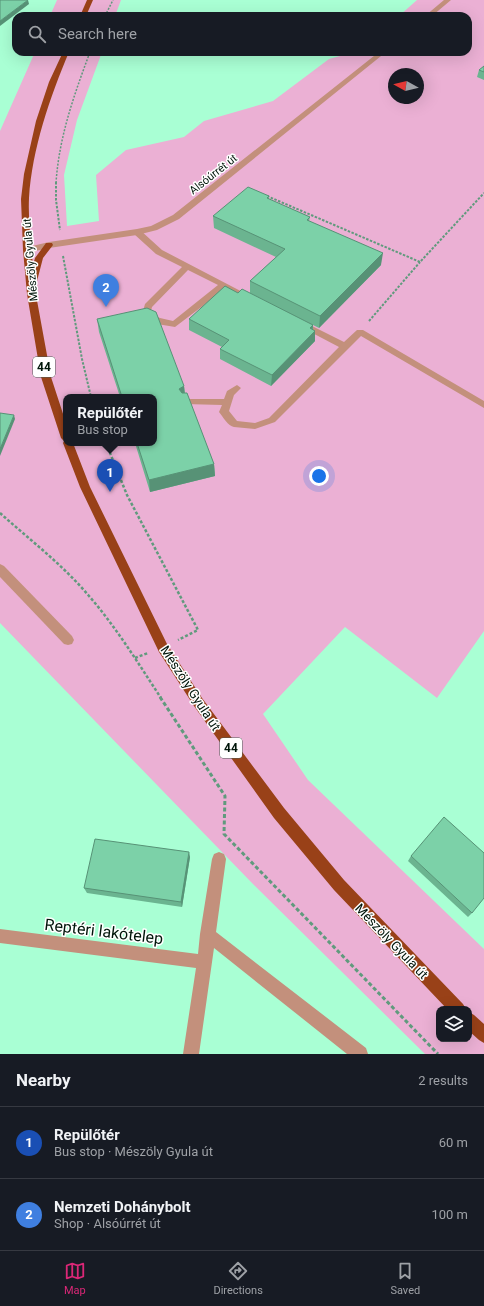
<!DOCTYPE html>
<html lang="en">
<head>
<meta charset="utf-8">
<style>
	body { margin:0; font-family:Roboto,sans-serif; background:#20242c; color:#f1f3f6 }
	.controls { position:absolute; right:12px; bottom:12px; display:grid; overflow:hidden; border-radius:8px; box-shadow:0 4px 16px #0002 }
	.controls button { width:36px; height:36px; display:grid; place-items:center; padding:0; border:0; border-bottom:1px solid #363941; background:#171b24; color:#f1f3f6; font:20px sans-serif }
	.compass { position:absolute; left:388px; top:68px; width:36px; height:36px; border-radius:50%; background:#171b24; box-shadow:0 4px 16px #0002; rotate:278deg }
	.you { position:absolute; left:319px; top:476px; width:14px; height:14px; margin:-10px; border:3px solid #fff; border-radius:50%; background:#1a73e8; box-shadow:0 0 0 6px #1a73e833 }
	.badge { display:grid; place-items:center; width:26px; height:26px; border-radius:50%; background:#db2777; color:#fff; font-size:13px; font-weight:700 }
	.pin { position:absolute; translate:-50% -33px; filter:drop-shadow(0 1px 2px #0008) }
	.pin::after { content:''; position:absolute; top:21px; width:14px; height:12px; background:inherit; clip-path:polygon(0 0,100% 0,50% 100%) }
	.popup { position:absolute; left:63px; top:394px; width:94px; height:52px; box-sizing:border-box; display:grid; place-content:center; border-radius:8px; background:#171b24; filter:drop-shadow(0 1px 3px #0005); font-size:13px; white-space:nowrap; color:#9ea1a6 }
	.popup b { font-size:15px; color:#f1f3f6 }
	.popup::after { content:''; position:absolute; left:50%; top:100%; margin-left:-8px; border:8px solid transparent; border-top-color:#171b24 }
	.list { margin:0; padding:0; list-style:none }
	h2 { display:flex; justify-content:space-between; align-items:center; height:52px; margin:0; padding:0 16px; font-size:17px }
	h2 small { font-size:13px; font-weight:400; color:#9ea1a6 }
	.list li { display:grid; grid-template-columns:26px 1fr auto; gap:12px; align-items:center; box-sizing:border-box; height:72px; padding:0 16px; border-top:1px solid #363941 }
	.list b { display:block; font-size:15px; white-space:nowrap }
	.list p { margin:0; font-size:13px; white-space:nowrap; color:#9ea1a6 }
	.list em { font-size:13px; font-style:normal; color:#9ea1a6 }
	.icon { flex:none; width:22px; height:22px; fill:none; stroke:currentColor; stroke-width:2; stroke-linecap:round; stroke-linejoin:round }
	.map { position:relative; flex:none; width:484px; height:1054px; overflow:hidden }
	.search { position:absolute; background:#171b24; box-shadow:0 4px 16px #0002; left:12px; right:12px; top:12px; height:44px; display:flex; align-items:center; gap:10px; box-sizing:border-box; padding:0 14px; border-radius:12px; color:#9ea1a6; font-size:15px }
	.sheet { height:196px; background:#171b24 }
	nav { display:flex; justify-content:space-around; align-items:center; box-sizing:border-box; height:56px; border-top:1px solid #363941; background:#171b24; font-size:11px; color:#9ea1a6 }
	nav a { display:grid; justify-items:center; gap:2px }
	nav .on { color:#db2777 }
	.map>svg:first-child { display:block }
	.green { fill:#ebb0d4; fill-rule:evenodd }
	.lines { fill:none; stroke-linecap:round; stroke-linejoin:round }
	.path-far3 { stroke:#609a7d; stroke-width:1.5; stroke-dasharray:2 1.5; stroke-linecap:butt }
	.path-far2 { stroke:#609a7d; stroke-width:2; stroke-dasharray:2.5 1.5; stroke-linecap:butt }
	.path-far1 { stroke:#609a7d; stroke-width:2.5; stroke-dasharray:3 2; stroke-linecap:butt }
	.path { stroke:#609a7d; stroke-width:3; stroke-dasharray:4 2.5; stroke-linecap:butt }
	.service { fill:#c3907c; fill-rule:evenodd }
	.minor { fill:#c3907c; fill-rule:evenodd }
	.tertiary { fill:#c3907c; fill-rule:evenodd }
	.primary { fill:#994118; fill-rule:evenodd }
	.wall { fill:#6bb490 }
	.shaded-wall { fill:#579276 }
	.building { fill:#7cd1a8; stroke:#579276 }
	.labels { text-anchor:middle; stroke-width:3; stroke-linejoin:round; paint-order:stroke }
	.far-street-label { font-size:11px; fill:#00150a; stroke:#fff }
	.shield { fill:#fff; stroke:#4c5b54; stroke-width:1 }
	.shield-label { font-size:12px; font-weight:bold; fill:#00150a }
	.street-label { font-size:13px; fill:#00150a; stroke:#fff }
	.near-street-label { font-size:16px; fill:#00150a; stroke:#fff }
</style>
</head>
<body>
<div class="map">
<svg width="484" height="1054" viewBox="0 0 484 1054">
	<rect width="100%" height="100%" fill="#a9ffd4"/>
	<g class="green">
		<polygon points="57,0 121,0 115,16 50,16"/>
		<path d="M417 0H484V631L437 698 345 627 263 714 308 780 484 949V1054H425L252 883 0 623V131L35 52H102L77 120 64 175 67 226 99 221 96 175 126 150 184 137 204 121 273 101 329 59 355 52H468V16H399ZM394 74H418V98H394ZM66 397H154V443H66ZM439 1009H469V1039H439Z"/>
	</g>
	<g class="lines">
		<g class="path-far3">
			<polyline points="105,16 113,0"/>
			<path d="M56 183C59 137 74 95 90 52"/>
		</g>
		<g class="path-far2">
			<polyline points="56,182 56,200 60,230"/>
			<polyline points="267,196 420,262 484,193"/>
			<polyline points="63,256 82,359 91,397"/>
			<polyline points="369,321 420,262"/>
		</g>
		<g class="path-far1">
			<polyline points="106,443 127,495 198,630 178,640"/>
			<path d="M0 513C30 540 63 565 89 596 116 627 138 663 161 698"/>
			<polyline points="135,658 148,653"/>
		</g>
		<polyline class="path" points="160,697 225,796 224,834 438,1054"/>
		<g class="service">
			<path d="M134 230H140L162 250 254 298 250 301 247 300 225 289 175 327C164 325 149 324 142 315L145 304 182 267 156 254 134 234ZM188 270 218 285 173 321 160 318 150 314 152 307Z"/>
			<path d="M304 322 344 342 357 330H363L484 401V408L361 336 275 422 255 429 234 427C228 426 223 417 219 412L222 405 184 404 182 402 184 400 187 399H224L227 391 237 385 241 388 234 395 229 411 237 421 255 423 269 418 339 347 301 327 300 325 301 323Z"/>
		</g>
		<g class="minor">
			<polygon points="0,564 4,566 72,636 74,640 72,644 68,645 64,644 0,577"/>
			<polygon points="219,852 224,854 226,859 216,932 366,1048 368,1054 347,1054 214,948 199,1054 183,1054 196,968 0,943 0,929 198,954 200,934 212,859 214,854"/>
		</g>
		<g class="tertiary">
			<polygon points="444,0 451,0 432,16 425,16"/>
			<polygon points="379,52 386,52 179,219 157,230 137,235 49,248 27,253 23,250 24,248 49,242 137,229 151,226 173,215"/>
		</g>
		<g class="primary">
			<polygon points="87,0 93,0 86,16 80,16"/>
			<path d="M63 52H69C50 97 32 149 29 198 28 220 31 244 33 265L35 258 46 243H52L53 245 43 258 37 281 34 284 51 377 66 423V443H73L90 487 167 644 202 698 284 808 344 880 463 1004 466 1009H447L334 890 274 818 194 706 159 652 80 487 63 443 64 441 61 438 41 377 27 294 23 250 21 199 24 174 36 121 49 82Z"/>
			<polygon points="469,1012 474,1015 484,1024 484,1043 479,1040 469,1031"/>
		</g>
	</g>
	<g class="wall">
		<polygon points="484,66 484,80 477,77 479,70"/>
		<polygon points="269,196 269,200 310,217 309,221 381,265 319,328 313,325 313,329 315,341 271,386 220,359 220,349 222,347 189,330 189,319 238,293 250,293 250,281 276,257 214,228 213,216"/>
		<polygon points="97,319 184,386 185,393 214,464 215,476 150,492 135,443 154,443 154,397 120,397 99,332"/>
		<polygon points="411,856 472,913 468,917 408,861"/>
		<polygon points="190,857 182,907 87,893 84,888"/>
	</g>
	<g class="shaded-wall">
		<polygon points="28,0 29,4 0,26 0,21"/>
		<polygon points="383,253 381,265 319,328 320,316"/>
		<polygon points="313,325 312,334 315,331 315,341 271,386 272,375"/>
		<polygon points="184,386 185,398 179,389"/>
		<polygon points="14,415 15,419 0,456 0,449"/>
		<polygon points="214,464 215,476 150,492 149,480"/>
		<polygon points="189,852 190,857 182,907 181,902"/>
	</g>
	<g class="building">
		<polygon points="0,0 28,0 0,21"/>
		<polygon points="484,66 484,72 479,70"/>
		<polygon points="248,187 269,196 267,198 310,217 307,220 383,253 320,316 250,281 285,249 213,216"/>
		<polygon points="225,286 238,293 242,289 313,325 310,328 315,331 272,375 220,349 229,340 189,319"/>
		<polygon points="147,308 156,312 184,386 179,389 182,393 187,393 214,464 149,480 137,443 154,443 154,397 122,397 97,319"/>
		<polygon points="0,413 14,415 0,449"/>
		<polygon points="444,817 484,853 484,898 472,913 411,856"/>
		<polygon points="95,839 189,852 181,902 84,888"/>
	</g>
	<g class="labels">
		<g class="far-street-label">
			<text transform="translate(213 174) rotate(-38)" y="4">Alsóúrrét út</text>
			<text transform="translate(30 260) rotate(-95)" y="4">Mészöly Gyula út</text>
		</g>
		<g class="shield">
			<rect x="33" y="357" width="22" height="20" rx="3"/>
			<rect x="220" y="738" width="22" height="20" rx="3"/>
		</g>
		<g class="shield-label">
			<text x="44" y="371">44</text>
			<text x="231" y="752">44</text>
		</g>
		<g class="street-label">
			<text transform="translate(191 688) rotate(57)" y="5">Mészöly Gyula út</text>
			<text transform="translate(392 941) rotate(46)" y="5">Mészöly Gyula út</text>
		</g>
		<g class="near-street-label">
			<text transform="translate(104 931) rotate(7)" y="6">Reptéri lakótelep</text>
		</g>
	</g>
</svg>
<div class="controls">
<button><svg class="icon" aria-label="layers" viewBox="0 0 24 24"><path d="M12 4l9 5-9 5-9-5zM3 14l9 5 9-5"/></svg></button>
</div>
<svg class="compass" viewBox="-18 -18 36 36"><path d="M0-13l5 13h-10z" fill="#e53935"/><path d="M0 13l5-13h-10z" fill="#9ea1a6"/></svg>
<div class="you"></div>
<div class="pin badge" style="left:110px;top:492px;background:#1a4fb4">1</div>
<div class="popup"><b>Repülőtér</b>Bus stop</div>
<div class="pin badge" style="left:106px;top:307px;background:#3f7fe0">2</div>
<div class="search"><svg class="icon" aria-label="search" viewBox="0 0 24 24"><circle cx="10" cy="10" r="6"/><path d="M15 15l6 6"/></svg>Search here</div>
</div>
<section class="sheet">
<h2>Nearby<small>2 results</small></h2>
<ul class="list">
<li><span class="badge" style="background:#1a4fb4">1</span><div><b>Repülőtér</b><p>Bus stop · Mészöly Gyula út</p></div><em>60 m</em></li>
<li><span class="badge" style="background:#3f7fe0">2</span><div><b>Nemzeti Dohánybolt</b><p>Shop · Alsóúrrét út</p></div><em>100 m</em></li>
</ul>
</section>
<nav>
<a class="on"><svg class="icon" aria-label="map" viewBox="0 0 24 24"><path d="M3 6l6-2 6 2 6-2v14l-6 2-6-2-6 2zM9 4v14M15 6v14"/></svg>Map</a>
<a><svg class="icon" aria-label="directions" viewBox="0 0 24 24"><path d="M12 3l9 9-9 9-9-9zM9 14v-3h6M13 9l2 2-2 2"/></svg>Directions</a>
<a><svg class="icon" aria-label="saved" viewBox="0 0 24 24"><path d="M7 4h10v16l-5-4-5 4z"/></svg>Saved</a>
</nav>
</body>
</html>
